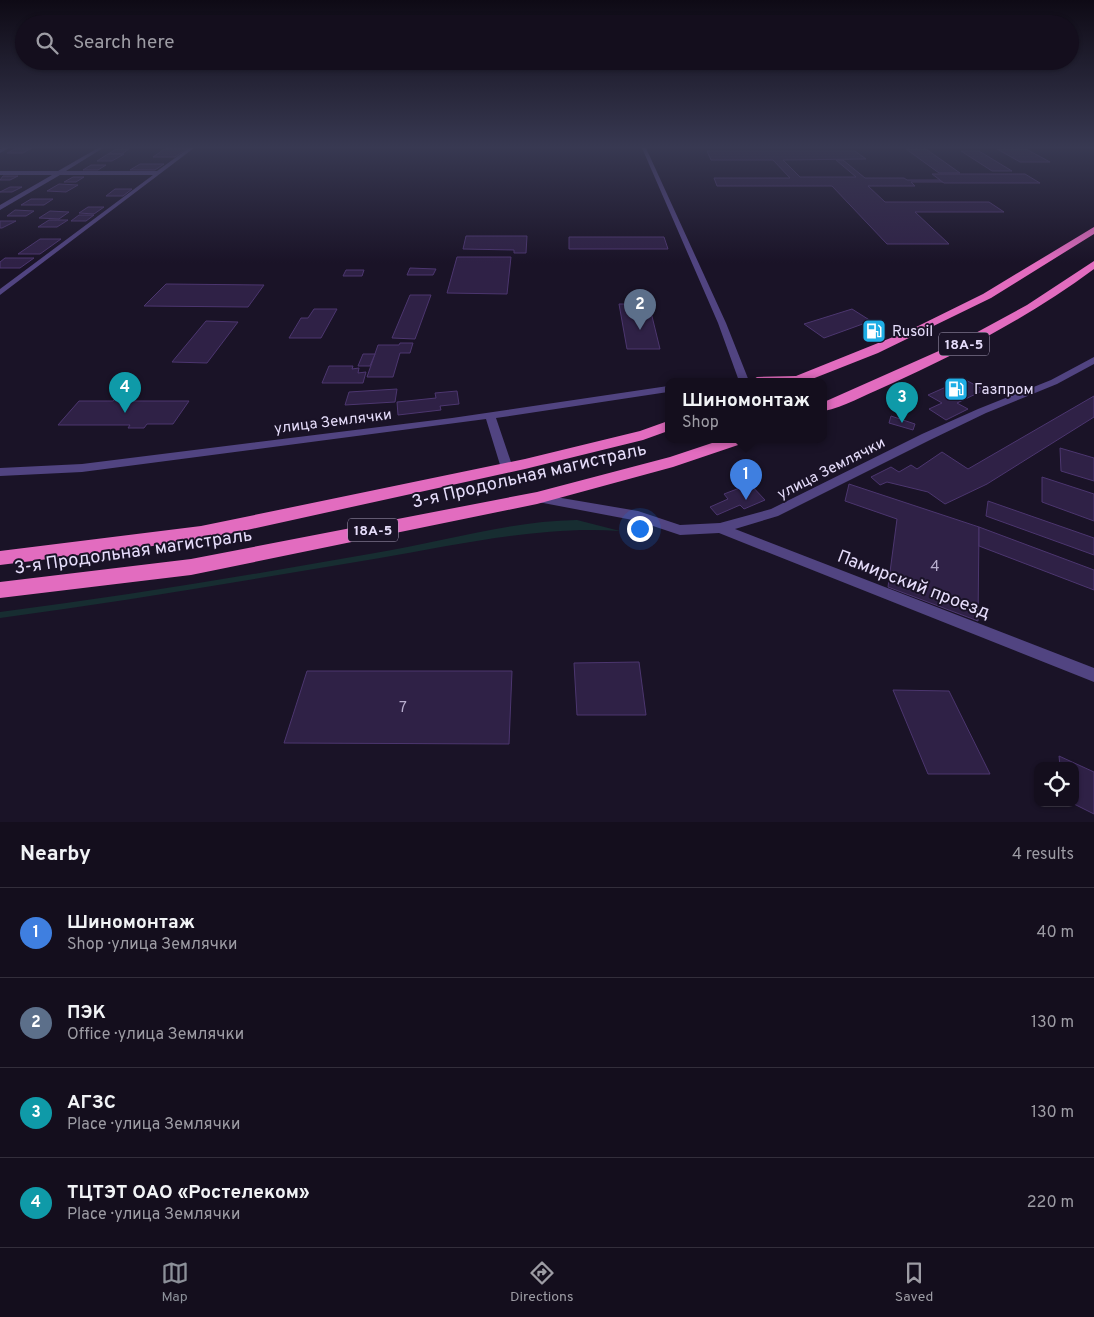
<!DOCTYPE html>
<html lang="en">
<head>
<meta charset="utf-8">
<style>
	body { margin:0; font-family:Overpass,sans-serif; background:#1d1726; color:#f1f3f6 }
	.controls { position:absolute; right:15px; bottom:15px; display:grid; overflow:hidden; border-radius:10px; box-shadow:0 1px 4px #0004 }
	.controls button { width:45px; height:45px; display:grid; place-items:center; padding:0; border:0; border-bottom:1px solid #332e3b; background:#140e1d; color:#f1f3f6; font:25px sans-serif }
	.you { position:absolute; left:639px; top:528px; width:18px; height:18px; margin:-12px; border:4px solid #fff; border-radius:50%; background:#1a73e8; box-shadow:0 0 0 8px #1a73e833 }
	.badge { display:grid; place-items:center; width:32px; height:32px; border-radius:50%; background:#8c9099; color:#fff; font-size:16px; font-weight:700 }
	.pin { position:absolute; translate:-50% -41px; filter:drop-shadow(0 1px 2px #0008) }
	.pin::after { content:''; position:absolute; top:26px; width:18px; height:15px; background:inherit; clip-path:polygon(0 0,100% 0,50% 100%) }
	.popup { position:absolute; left:665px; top:378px; width:162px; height:65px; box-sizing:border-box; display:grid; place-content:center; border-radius:10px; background:#140e1d; filter:drop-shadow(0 1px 4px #0005); font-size:16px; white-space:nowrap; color:#9d9ca4 }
	.popup b { font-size:19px; color:#f1f3f6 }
	.popup::after { content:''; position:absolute; left:50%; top:100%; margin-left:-10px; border:10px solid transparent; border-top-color:#140e1d }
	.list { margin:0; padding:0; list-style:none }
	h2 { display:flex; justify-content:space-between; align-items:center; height:65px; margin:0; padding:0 20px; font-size:21px }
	h2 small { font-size:16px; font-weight:400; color:#9d9ca4 }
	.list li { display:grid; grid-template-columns:32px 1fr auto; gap:15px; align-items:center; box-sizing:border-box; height:90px; padding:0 20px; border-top:1px solid #332e3b }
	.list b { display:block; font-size:19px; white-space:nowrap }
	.list p { margin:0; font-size:16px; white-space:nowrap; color:#9d9ca4 }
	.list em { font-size:16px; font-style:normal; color:#9d9ca4 }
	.icon { flex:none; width:28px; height:28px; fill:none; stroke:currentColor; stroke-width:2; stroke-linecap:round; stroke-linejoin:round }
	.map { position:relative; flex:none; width:1094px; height:822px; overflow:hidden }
	.search { position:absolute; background:#140e1d; box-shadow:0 1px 4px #0004; left:15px; right:15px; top:15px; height:55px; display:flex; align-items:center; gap:12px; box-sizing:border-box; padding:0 18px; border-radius:28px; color:#9d9ca4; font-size:19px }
	.sheet { height:425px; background:#140e1d }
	nav { display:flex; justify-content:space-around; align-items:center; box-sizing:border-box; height:70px; border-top:1px solid #332e3b; background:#140e1d; font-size:14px; color:#9d9ca4 }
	nav a { display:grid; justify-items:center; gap:2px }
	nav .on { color:#8c9099 }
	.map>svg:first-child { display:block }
	.green { fill:#172d31 }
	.building { fill:#2f2146; stroke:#4c366f }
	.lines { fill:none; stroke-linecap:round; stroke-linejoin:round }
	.minor { fill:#514481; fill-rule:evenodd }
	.tertiary { fill:#514481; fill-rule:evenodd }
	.trunk { fill:#e26cbf; fill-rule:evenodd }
	.labels { text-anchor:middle; stroke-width:4; stroke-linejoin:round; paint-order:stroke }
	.shield { fill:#1a1327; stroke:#a9a0bb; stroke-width:1 }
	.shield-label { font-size:14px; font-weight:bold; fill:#e6ddfb }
	.poi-label { font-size:15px; fill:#e6ddfb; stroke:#1a1327; text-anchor:start }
	.street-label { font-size:15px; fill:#e6ddfb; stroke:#1a1327 }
	.near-number-label { font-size:15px; fill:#b8aece }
	.near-street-label { font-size:18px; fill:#e6ddfb; stroke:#1a1327 }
</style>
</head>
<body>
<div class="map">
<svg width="1094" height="822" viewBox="0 0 1094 822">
	<rect width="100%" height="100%" fill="#1a1327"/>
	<path class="green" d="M577 520 620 531C545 525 455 545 380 558 254 579 127 601 0 618V612C126 596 250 575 375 553 442 542 509 521 577 520Z"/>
	<g class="building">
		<polygon points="17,148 32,148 23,153 7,153"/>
		<polygon points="166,148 188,148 175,157 153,157"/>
		<polygon points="116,149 129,149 122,154 108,154"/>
		<polygon points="906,149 926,149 960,173 939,173"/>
		<polygon points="997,149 1026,149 1050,162 1020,162"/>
		<polygon points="707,151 855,151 866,159 783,160 800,177 856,177 836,160 843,160 865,178 904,178 907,180 939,180 943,182 911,182 915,186 868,186 885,202 989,202 1004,212 915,212 949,244 887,244 832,186 717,186 714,178 790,178 773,160 711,160"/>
		<polygon points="961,151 979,151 1012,171 992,171"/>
		<polygon points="108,154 124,154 112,161 97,161"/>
		<polygon points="140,164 164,164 155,170 130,170"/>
		<polygon points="91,165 106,165 98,170 83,170"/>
		<polygon points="932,174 1025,174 1040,183 944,183"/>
		<polygon points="3,176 18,176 10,180 0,180"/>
		<polygon points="73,177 84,177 76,182 64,182"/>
		<polygon points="59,184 78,185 66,192 47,191"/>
		<polygon points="10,187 22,187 12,192 0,192"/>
		<polygon points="115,189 132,189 123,196 106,196"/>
		<polygon points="31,199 53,199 44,205 21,205"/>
		<polygon points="88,207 104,207 94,214 79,213"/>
		<polygon points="15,210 34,211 26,216 7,216"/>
		<polygon points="50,211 69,212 59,219 39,218"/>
		<polygon points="79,215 94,215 86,221 71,221"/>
		<polygon points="49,220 68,220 57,227 38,227"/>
		<polygon points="0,221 16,221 2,228 0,228"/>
		<polygon points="466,236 527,236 526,253 514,253 514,250 463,249"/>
		<polygon points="569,237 664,237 668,249 569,249"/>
		<polygon points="40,239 61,239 40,254 18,254"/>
		<polygon points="457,257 511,257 507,294 447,293"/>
		<polygon points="5,258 34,258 20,268 0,268 0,262"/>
		<polygon points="410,268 436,269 433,275 407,275"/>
		<polygon points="346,270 364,270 362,276 343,276"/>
		<polygon points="166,284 264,285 248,307 144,306"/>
		<polygon points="410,295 431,295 415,339 392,338"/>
		<polygon points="619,304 649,304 660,349 627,349"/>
		<polygon points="314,309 337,309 321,338 289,338 301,318 308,318"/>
		<polygon points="852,309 871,321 824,338 804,324"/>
		<polygon points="206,321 238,322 207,363 172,362"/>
		<polygon points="400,343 413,343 410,353 400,353 393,377 367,377 378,345 399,345"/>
		<polygon points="363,354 375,354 370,366 358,366"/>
		<polygon points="329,366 353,366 352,369 359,368 358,373 366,372 363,383 322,383"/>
		<polygon points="964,379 984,390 957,403 968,409 946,420 929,409 942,403 928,395"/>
		<polygon points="397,389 395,402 345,405 349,392"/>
		<polygon points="457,391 459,404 440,406 441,410 398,415 397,402 436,398 435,393"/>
		<polygon points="1094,396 1094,417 987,484 945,504 928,492 887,482 880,485 871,477 891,467 899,472 911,465 917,469 942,452 968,469"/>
		<polygon points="116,398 128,398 125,401 189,401 173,424 147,424 144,428 128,428 130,425 58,425 79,401 113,401"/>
		<polygon points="891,416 915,424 913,430 889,423"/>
		<polygon points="1060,448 1094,458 1094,481 1061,471"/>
		<polygon points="1042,477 1094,494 1094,521 1042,502"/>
		<polygon points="750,484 765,500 744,509 740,505 717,515 710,507 728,499 724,494"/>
		<polygon points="849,484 979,527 978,621 888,587 897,519 845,501"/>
		<polygon points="988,501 1094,538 1094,555 986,516"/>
		<polygon points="979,527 1094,570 1094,590 979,546"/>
		<polygon points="639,662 646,715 577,715 574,663"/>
		<polygon points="307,671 512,671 509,744 284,743"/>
		<polygon points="893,690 949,691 990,774 928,774"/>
		<polygon points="1059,756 1094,772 1094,814 1072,803 1075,803 1075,766 1060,766"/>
	</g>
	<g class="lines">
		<g class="minor">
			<polygon points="3,148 9,148 0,153 0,149"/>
			<polygon points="98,148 103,148 66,171 157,171 189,148 194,148 0,295 0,289 153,175 60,175 0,210 0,205 52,175 0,175 0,171 58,171"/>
			<polygon points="642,148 646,148 726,323 749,381 739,381 718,323"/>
			<polygon points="1094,357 1094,364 1057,384 986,413 930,440 778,516 735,529 1094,668 1094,682 719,533 680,535 638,521 538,502 534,501 532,498 534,495 538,494 638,511 680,525 720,523 771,509 922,434 978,409 1051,380"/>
		</g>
		<polygon class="tertiary" points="668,386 668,392 496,418 513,468 511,471 503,471 501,468 486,419 82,472 0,476 0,468 82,464 452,418"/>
		<g class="trunk">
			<polygon points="1094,227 1094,234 991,298 878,353 807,381 751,381 757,377 796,376 908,331 983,294"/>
			<path d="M1094 261V269C1029 317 958 354 884 387 865 395 844 407 824 411V402L959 342 1027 305Z"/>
			<polygon points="668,421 668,431 643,440 525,469 201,540 0,565 0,551 201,526 525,459 640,431"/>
			<polygon points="724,439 746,439 744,443 673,467 537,504 191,575 0,598 0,582 191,559 537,492 670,457"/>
		</g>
	</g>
	<linearGradient id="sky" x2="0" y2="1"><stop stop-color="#0e0a15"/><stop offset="0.56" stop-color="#383952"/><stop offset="1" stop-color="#383952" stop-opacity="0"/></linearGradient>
	<rect width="1094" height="263" fill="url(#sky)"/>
	<defs>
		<g id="fuel-square" transform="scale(1.25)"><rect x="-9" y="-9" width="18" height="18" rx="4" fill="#1faee5" stroke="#1a1327"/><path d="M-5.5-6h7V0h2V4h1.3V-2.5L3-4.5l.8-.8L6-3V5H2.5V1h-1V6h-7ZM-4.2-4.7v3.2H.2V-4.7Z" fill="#fff"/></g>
	</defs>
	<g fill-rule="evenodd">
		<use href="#fuel-square" x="874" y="331"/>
		<use href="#fuel-square" x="956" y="389"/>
	</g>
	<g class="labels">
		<g class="shield">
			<rect x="939" y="332.5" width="50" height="23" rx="4"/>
			<rect x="348" y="518.5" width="50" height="23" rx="4"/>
		</g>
		<g class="shield-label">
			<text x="964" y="349">18А-5</text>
			<text x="373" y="535">18А-5</text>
		</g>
		<g class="poi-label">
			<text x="892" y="336">Rusoil</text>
			<text x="974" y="394">Газпром</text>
		</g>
		<g class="street-label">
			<text transform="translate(333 421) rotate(-7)" y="5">улица Землячки</text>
			<text transform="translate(831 468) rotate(-27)" y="5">улица Землячки</text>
		</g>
		<g class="near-number-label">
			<text x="935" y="571">4</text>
			<text x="403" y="712">7</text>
		</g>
		<g class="near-street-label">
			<text transform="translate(529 475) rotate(-13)" y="6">3-я Продольная магистраль</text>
			<text transform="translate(133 551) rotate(-8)" y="6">3-я Продольная магистраль</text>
			<text transform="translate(914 584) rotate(21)" y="6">Памирский проезд</text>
		</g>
	</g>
</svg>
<div class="controls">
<button><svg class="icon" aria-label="locate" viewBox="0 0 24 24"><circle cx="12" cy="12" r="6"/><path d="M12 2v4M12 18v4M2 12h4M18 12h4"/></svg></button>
</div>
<div class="you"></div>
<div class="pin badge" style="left:746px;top:500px;background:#3f7fe0">1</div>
<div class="popup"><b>Шиномонтаж</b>Shop</div>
<div class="pin badge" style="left:640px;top:330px;background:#5c6f8a">2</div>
<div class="pin badge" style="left:902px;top:423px;background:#0f9aa8">3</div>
<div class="pin badge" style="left:125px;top:413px;background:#0f9aa8">4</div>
<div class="search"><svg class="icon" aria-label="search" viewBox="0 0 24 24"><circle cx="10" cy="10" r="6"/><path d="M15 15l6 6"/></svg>Search here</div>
</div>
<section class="sheet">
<h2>Nearby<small>4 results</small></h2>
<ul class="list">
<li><span class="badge" style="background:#3f7fe0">1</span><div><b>Шиномонтаж</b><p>Shop · улица Землячки</p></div><em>40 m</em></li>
<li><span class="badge" style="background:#5c6f8a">2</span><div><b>ПЭК</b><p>Office · улица Землячки</p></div><em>130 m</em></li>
<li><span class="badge" style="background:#0f9aa8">3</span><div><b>АГЗС</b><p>Place · улица Землячки</p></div><em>130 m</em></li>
<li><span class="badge" style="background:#0f9aa8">4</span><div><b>ТЦТЭТ ОАО «Ростелеком»</b><p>Place · улица Землячки</p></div><em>220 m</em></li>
</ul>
</section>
<nav>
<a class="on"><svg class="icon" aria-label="map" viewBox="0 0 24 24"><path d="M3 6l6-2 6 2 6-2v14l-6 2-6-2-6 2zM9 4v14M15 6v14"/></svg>Map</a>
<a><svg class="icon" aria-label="directions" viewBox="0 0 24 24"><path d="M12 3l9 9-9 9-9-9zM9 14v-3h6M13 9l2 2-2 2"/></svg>Directions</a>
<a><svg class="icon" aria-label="saved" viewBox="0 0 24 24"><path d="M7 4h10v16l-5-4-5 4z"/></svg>Saved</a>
</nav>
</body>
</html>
